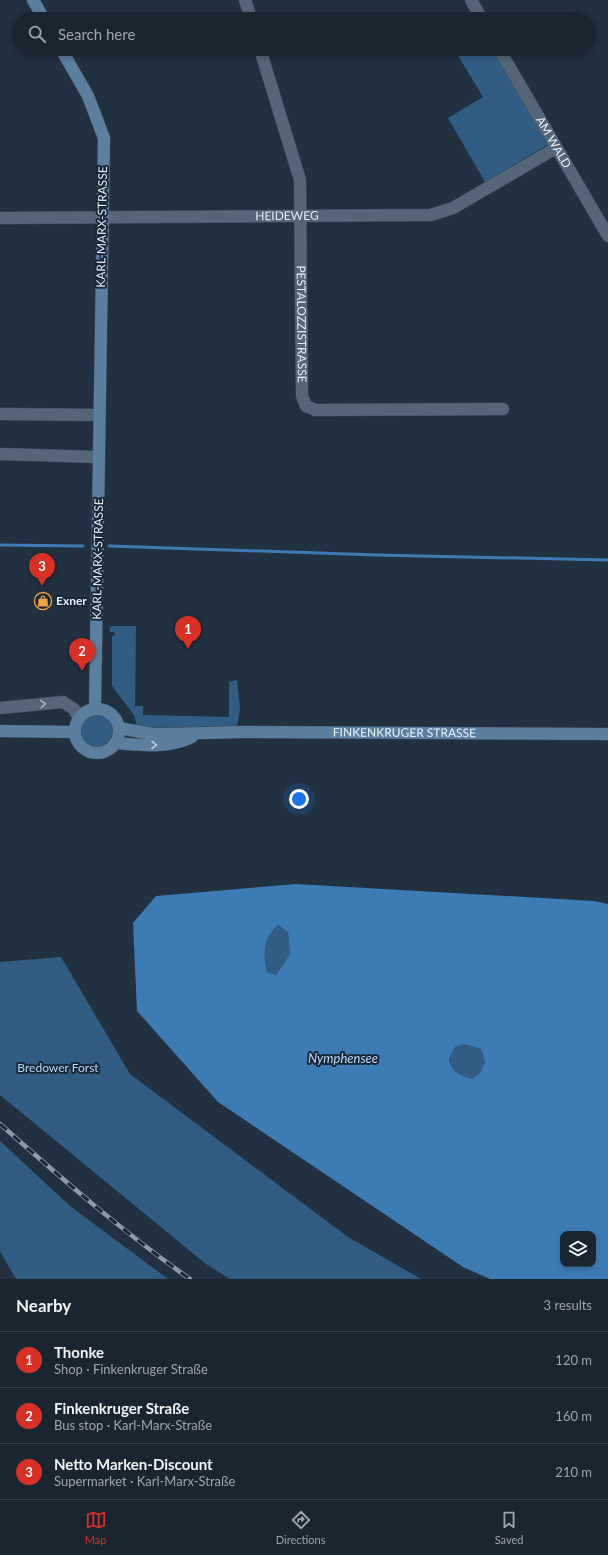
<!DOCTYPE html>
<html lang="en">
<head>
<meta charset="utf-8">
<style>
	body { margin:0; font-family:Lato,sans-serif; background:#222d38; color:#f1f3f6 }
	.controls { position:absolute; right:12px; bottom:12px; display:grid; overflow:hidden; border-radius:8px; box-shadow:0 2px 6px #0003 }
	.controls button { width:36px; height:36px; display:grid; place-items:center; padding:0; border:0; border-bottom:1px solid #37424c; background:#192530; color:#f1f3f6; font:20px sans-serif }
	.you { position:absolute; left:299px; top:799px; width:14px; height:14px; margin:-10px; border:3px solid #fff; border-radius:50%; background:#1a73e8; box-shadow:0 0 0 6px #1a73e833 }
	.badge { display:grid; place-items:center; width:26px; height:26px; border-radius:50%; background:#d93025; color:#fff; font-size:13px; font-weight:700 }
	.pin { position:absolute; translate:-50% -33px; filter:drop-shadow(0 1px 2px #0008) }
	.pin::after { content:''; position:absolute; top:21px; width:14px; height:12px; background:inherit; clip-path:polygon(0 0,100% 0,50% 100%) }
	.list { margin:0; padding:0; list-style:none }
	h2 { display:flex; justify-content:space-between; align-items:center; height:52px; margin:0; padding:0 16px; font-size:17px }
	h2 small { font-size:13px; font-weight:400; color:#9fa5ab }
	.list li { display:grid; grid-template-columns:26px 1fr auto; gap:12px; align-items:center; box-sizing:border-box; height:56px; padding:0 16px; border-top:1px solid #37424c }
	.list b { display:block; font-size:15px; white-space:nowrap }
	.list p { margin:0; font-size:13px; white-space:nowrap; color:#9fa5ab }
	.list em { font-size:13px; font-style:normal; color:#9fa5ab }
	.icon { flex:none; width:22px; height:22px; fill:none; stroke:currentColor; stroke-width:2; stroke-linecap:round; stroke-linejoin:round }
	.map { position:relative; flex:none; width:608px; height:1279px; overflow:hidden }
	.search { position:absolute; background:#192530; box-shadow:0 2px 6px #0003; left:12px; right:12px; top:12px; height:44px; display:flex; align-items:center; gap:10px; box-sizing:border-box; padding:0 14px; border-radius:22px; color:#9fa5ab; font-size:15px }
	.sheet { height:220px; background:#192530 }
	nav { display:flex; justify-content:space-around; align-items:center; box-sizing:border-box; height:56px; border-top:1px solid #37424c; background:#192530; font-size:11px; color:#9fa5ab }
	nav a { display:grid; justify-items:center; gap:2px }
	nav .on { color:#d93025 }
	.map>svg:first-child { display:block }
	.green { fill:#315d85 }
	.water { fill:#3d7bb5; fill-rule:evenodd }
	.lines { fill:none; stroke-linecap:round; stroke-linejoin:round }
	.stream { stroke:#3d7bb5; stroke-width:3 }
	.street-casing { stroke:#3f4c59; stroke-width:13 }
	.secondary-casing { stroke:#3f4c59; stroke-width:13 }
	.street { stroke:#567; stroke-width:12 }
	.secondary { stroke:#5c7e9f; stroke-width:12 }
	.rail-casing { stroke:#8e9ba7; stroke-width:4.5 }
	.rail { stroke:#182735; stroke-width:3; stroke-dasharray:9; stroke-linecap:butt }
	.oneway { stroke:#a5b2bf }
	.oneway2 { stroke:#bdcedf }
	.labels { text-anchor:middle; stroke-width:4; stroke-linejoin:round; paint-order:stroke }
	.street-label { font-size:12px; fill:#e6f0fa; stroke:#182735 }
	.poi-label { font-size:12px; font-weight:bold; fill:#e6f0fa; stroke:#182735; text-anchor:start }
	.park-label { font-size:12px; fill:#b7d7f7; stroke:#182735 }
	.water-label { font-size:13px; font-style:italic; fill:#badafa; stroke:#182735 }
</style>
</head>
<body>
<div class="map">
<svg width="608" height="1279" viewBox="0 0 608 1279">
	<rect width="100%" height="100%" fill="#213140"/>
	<g class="green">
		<polygon points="454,49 492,49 549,144 485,182 448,118 483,97"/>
		<polygon points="112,626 136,626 135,706 143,706 143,715 229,717 229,682 237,680 240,709 237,727 213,726 175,729 137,727 134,715 112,686 112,636 114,636 115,632 110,632 110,627"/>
		<circle cx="96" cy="730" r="17"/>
		<path d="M278 925 288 932 290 954 276 975 267 972C263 954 263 938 278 925Z"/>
		<polygon points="61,957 130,1074 348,1237 421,1279 230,1279 206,1264 0,1095 0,962"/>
		<path d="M464 1044 481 1049 485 1062 480 1073 472 1079C458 1074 453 1073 449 1058L455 1047Z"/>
		<polygon points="0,1141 70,1206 168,1279 16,1279 0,1251"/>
	</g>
	<path class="water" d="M296 884 594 901 608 904V1279H490L463 1267 218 1102 137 1011 133 923 156 896ZM278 925 288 932 290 954 276 975 267 972C263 954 263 938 278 925ZM464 1044 481 1049 485 1062 480 1073 472 1079C458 1074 453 1073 449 1059L455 1047ZM563 1234H593V1264H563Z"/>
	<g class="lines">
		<g class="stream">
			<polyline points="0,545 83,546"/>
			<polyline points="109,546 377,555 608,560"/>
		</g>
		<g class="street-casing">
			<g id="street">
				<polyline points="245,0 251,19"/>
				<polyline points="471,0 482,19"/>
				<path id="s1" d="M260 49 300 180 302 396 306 406 315 410 503 409"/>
				<path id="s2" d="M499 49 608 236"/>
				<path id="s3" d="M0 218 431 215 453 208 556 148"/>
				<polyline points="0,414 100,415"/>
				<polyline points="0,454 99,457"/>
				<polyline points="0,708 63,702 74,709 79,718"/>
			</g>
		</g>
		<g class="secondary-casing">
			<g id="secondary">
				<polyline points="33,0 44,19"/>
				<polyline points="61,49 88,96 104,138 95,709"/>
				<circle cx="97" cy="731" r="22"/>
				<path id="s4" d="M119 728 152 734H170L241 732 608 734"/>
				<polyline points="0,731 74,732"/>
				<path d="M115 743C142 745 167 749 192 737"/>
			</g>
		</g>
		<use href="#street" class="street"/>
		<use href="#secondary" class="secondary"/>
		<g class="rail-casing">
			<path id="rail" d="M0 1124C61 1178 123 1232 190 1279"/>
		</g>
		<use href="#rail" class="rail"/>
	</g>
	<defs><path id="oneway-chevron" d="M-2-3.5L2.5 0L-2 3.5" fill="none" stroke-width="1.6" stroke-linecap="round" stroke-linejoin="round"/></defs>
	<use class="oneway" href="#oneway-chevron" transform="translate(43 704) rotate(-5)"/>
	<use class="oneway2" href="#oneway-chevron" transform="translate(154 745) rotate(2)"/>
	<defs>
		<g id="shop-ring" transform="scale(0.9)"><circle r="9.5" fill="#182735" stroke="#f3a442" stroke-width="1.5"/><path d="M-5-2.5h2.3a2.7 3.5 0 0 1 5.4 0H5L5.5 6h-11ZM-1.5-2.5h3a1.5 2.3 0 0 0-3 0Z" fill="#f3a442"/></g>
	</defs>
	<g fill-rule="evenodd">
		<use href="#shop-ring" x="43" y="601"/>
	</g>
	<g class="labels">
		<g class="street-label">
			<text dy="4" stroke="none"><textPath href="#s2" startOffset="108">AM WALD</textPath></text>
			<text dy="4" stroke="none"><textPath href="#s3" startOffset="287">HEIDEWEG</textPath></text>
			<text transform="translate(102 227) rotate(-89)" y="4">KARL-MARX-STRASSE</text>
			<text dy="4" stroke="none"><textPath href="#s1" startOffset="281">PESTALOZZISTRASSE</textPath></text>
			<text transform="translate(98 559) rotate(-89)" y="4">KARL-MARX-STRASSE</text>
			<text dy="4" stroke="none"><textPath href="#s4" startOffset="286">FINKENKRUGER STRASSE</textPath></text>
		</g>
		<g class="poi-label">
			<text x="56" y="605">Exner</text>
		</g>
		<g class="park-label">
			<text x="58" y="1072">Bredower Forst</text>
		</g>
		<g class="water-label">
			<text x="343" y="1063">Nymphensee</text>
		</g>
	</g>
</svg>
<div class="controls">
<button><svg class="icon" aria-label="layers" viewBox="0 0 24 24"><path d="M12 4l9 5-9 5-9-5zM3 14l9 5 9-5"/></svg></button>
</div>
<div class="you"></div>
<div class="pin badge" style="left:188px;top:649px">1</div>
<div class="pin badge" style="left:82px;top:671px">2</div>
<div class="pin badge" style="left:42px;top:586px">3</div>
<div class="search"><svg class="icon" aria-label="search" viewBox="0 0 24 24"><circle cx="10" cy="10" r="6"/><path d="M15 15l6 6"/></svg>Search here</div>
</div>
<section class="sheet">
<h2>Nearby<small>3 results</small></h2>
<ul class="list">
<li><span class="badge">1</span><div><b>Thonke</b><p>Shop · Finkenkruger Straße</p></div><em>120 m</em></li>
<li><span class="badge">2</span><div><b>Finkenkruger Straße</b><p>Bus stop · Karl-Marx-Straße</p></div><em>160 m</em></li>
<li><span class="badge">3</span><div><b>Netto Marken-Discount</b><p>Supermarket · Karl-Marx-Straße</p></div><em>210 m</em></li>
</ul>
</section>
<nav>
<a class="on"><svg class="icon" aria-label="map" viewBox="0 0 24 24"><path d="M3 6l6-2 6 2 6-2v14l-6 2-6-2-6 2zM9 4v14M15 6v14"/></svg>Map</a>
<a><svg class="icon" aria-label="directions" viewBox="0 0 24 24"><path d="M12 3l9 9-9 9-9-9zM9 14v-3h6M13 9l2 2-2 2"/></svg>Directions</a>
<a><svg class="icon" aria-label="saved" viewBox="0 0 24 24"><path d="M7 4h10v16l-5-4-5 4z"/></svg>Saved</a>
</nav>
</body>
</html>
